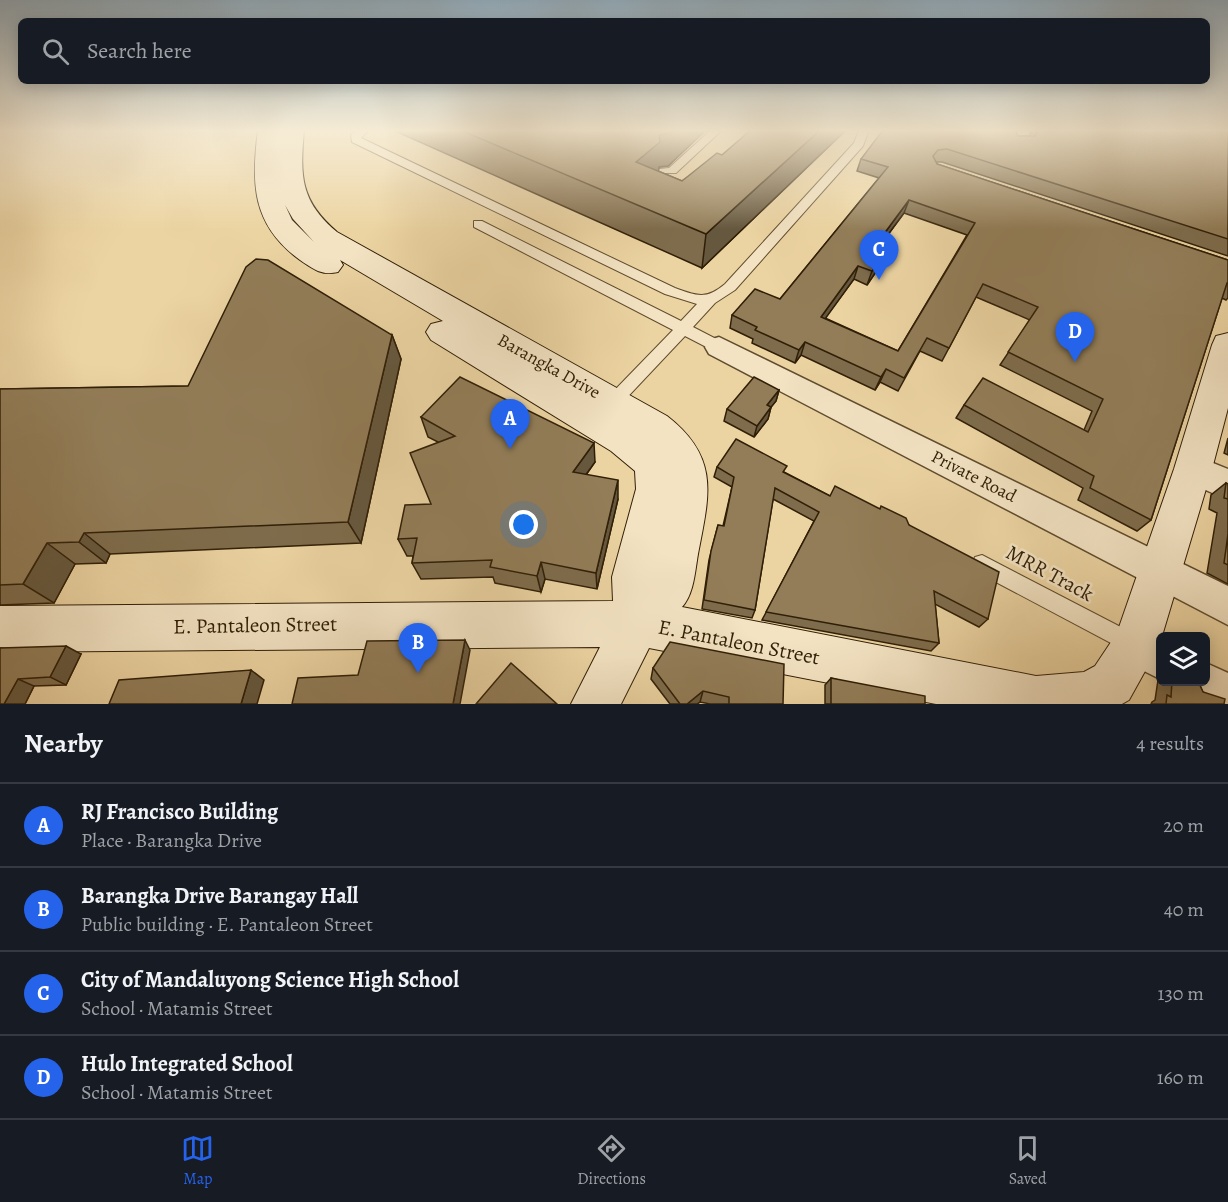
<!DOCTYPE html>
<html lang="en">
<head>
<meta charset="utf-8">
<style>
	body { margin:0; font-family:Alegreya,serif; background:#242831; color:#f1f3f6 }
	.controls { position:absolute; right:18px; bottom:18px; display:grid; overflow:hidden; border-radius:9px; box-shadow:0 3px 15px #0003 }
	.controls button { width:54px; height:54px; display:grid; place-items:center; padding:0; border:0; border-bottom:2px solid #363941; background:#171b24; color:#f1f3f6; font:30px sans-serif }
	.you { position:absolute; left:524px; top:525px; width:21px; height:21px; margin:-15px; border:4px solid #fff; border-radius:50%; background:#1a73e8; box-shadow:0 0 0 9px #1a73e833 }
	.badge { display:grid; place-items:center; width:39px; height:39px; border-radius:50%; background:#2563eb; color:#fff; font-size:20px; font-weight:700 }
	.pin { position:absolute; translate:-50% -50px; filter:drop-shadow(0 2px 3px #0008) }
	.pin::after { content:''; position:absolute; top:32px; width:21px; height:18px; background:inherit; clip-path:polygon(0 0,100% 0,50% 100%) }
	.list { margin:0; padding:0; list-style:none }
	h2 { display:flex; justify-content:space-between; align-items:center; height:78px; margin:0; padding:0 24px; font-size:26px }
	h2 small { font-size:20px; font-weight:400; color:#9ea1a6 }
	.list li { display:grid; grid-template-columns:39px 1fr auto; gap:18px; align-items:center; box-sizing:border-box; height:84px; padding:0 24px; border-top:2px solid #363941 }
	.list b { display:block; font-size:22px; white-space:nowrap }
	.list p { margin:0; font-size:20px; white-space:nowrap; color:#9ea1a6 }
	.list em { font-size:20px; font-style:normal; color:#9ea1a6 }
	.icon { flex:none; width:33px; height:33px; fill:none; stroke:currentColor; stroke-width:2; stroke-linecap:round; stroke-linejoin:round }
	.map { position:relative; flex:none; width:1228px; height:704px; overflow:hidden }
	.search { position:absolute; background:#171b24; box-shadow:0 3px 15px #0003; left:18px; right:18px; top:18px; height:66px; display:flex; align-items:center; gap:15px; box-sizing:border-box; padding:0 21px; border-radius:9px; color:#9ea1a6; font-size:22px }
	.sheet { height:414px; background:#171b24 }
	nav { display:flex; justify-content:space-around; align-items:center; box-sizing:border-box; height:84px; border-top:2px solid #363941; background:#171b24; font-size:16px; color:#9ea1a6 }
	nav a { display:grid; justify-items:center; gap:3px }
	nav .on { color:#2563eb }
	.map>svg:first-child { display:block }
	.lines { fill:none; stroke-linecap:round; stroke-linejoin:round }
	.lane-casing { stroke:#5f4c2e; stroke-width:2 }
	.street-casing { stroke:#5f4c2e; stroke-width:3 }
	.secondary-casing { stroke:#301f07; stroke-width:2 }
	.lane { fill:#f3e3c3; fill-rule:evenodd }
	.street { fill:#f3e3c3; fill-rule:evenodd }
	.secondary { fill:#f3e3c3; fill-rule:evenodd }
	.wall { fill:#7e6c4c; stroke:#301f07; stroke-width:1.5; fill-rule:evenodd }
	.shaded-wall { fill:#66583e; stroke:#301f07; stroke-width:1.5 }
	.building { fill:#927d58; stroke:#301f07; stroke-width:1.5; fill-rule:evenodd }
	.labels { text-anchor:middle; stroke-width:5; stroke-linejoin:round; paint-order:stroke }
	.street-label { font-size:18px; fill:#301f07; stroke:#f3e3c3 }
	.near-street-label { font-size:21px; fill:#301f07; stroke:#f3e3c3 }
</style>
</head>
<body>
<div class="map">
<svg width="1228" height="704" viewBox="0 0 1228 704">
	<rect width="100%" height="100%" fill="#ecd4a2"/>
	<filter id="stains"><feTurbulence type="fractalNoise" baseFrequency=".00333" numOctaves="4"/><feColorMatrix values="0 0 0 0 .2 0 0 0 0 .09 0 0 0 0 .02 0 0 0 .5 -.17"/></filter>
	<radialGradient id="worn" r=".72"><stop offset=".6" stop-color="#630" stop-opacity="0"/><stop offset="1" stop-color="#630" stop-opacity=".3"/></radialGradient>
	<g class="lines">
		<g class="lane-casing">
			<g id="lane">
				<path d="M356 130H369L361 138 675 288C697 296 706 300 725 284L854 143 859 130H869L863 146 735 290 715 303 693 327 724 343 726 347 724 351H714L685 336 619 406H607L605 402 607 398 673 330 474 227V221H482L681 321 697 304 665 294 352 142 351 135Z"/>
				<polygon points="711,130 722,130 676,173 659,173 659,169 669,168"/>
				<polygon points="982,555 1140,637 1143,644 1140,651 1133,654 1126,651 975,571 972,564 975,557"/>
			</g>
		</g>
		<g class="street-casing">
			<g id="street">
				<polygon points="1009,130 1029,130 1030,143 1027,147 1013,147"/>
				<polygon points="719,337 1228,586 1228,625 709,354 705,347 709,340"/>
				<polygon points="1193,455 1228,469 1228,500 1181,479 1177,469 1181,459"/>
				<polygon points="1136,626 1160,637 1160,679 1122,660 1116,646 1122,632"/>
				<polygon points="1206,663 1228,673 1228,704 1202,704 1187,697 1182,682 1206,682"/>
			</g>
		</g>
		<g class="secondary-casing">
			<path id="secondary" d="M258 130H304C300 176 300 201 337 232L667 416C721 458 709 496 698 554 695 571 694 594 682 607L1036 676 1084 672 1095 666 1117 633 1174 469 1212 345 1216 336 1228 333V408L1212 469 1159 646 1129 700 1122 704H936L649 648 621 704H571L600 647 0 652V606L613 601 612 577 636 489 635 471 611 451 431 340 426 332 431 324 443 321 340 260 343 265 338 272C322 276 313 269 300 260 252 225 251 184 258 130ZM285 205 293 219 314 242 292 220Z"/>
		</g>
		<use href="#lane" class="lane"/>
		<use href="#street" class="street"/>
		<use href="#secondary" class="secondary"/>
	</g>
	<g class="wall">
		<polygon points="393,130 706,130 668,166 659,167 658,171 682,181 722,155 751,130 846,130 702,268"/>
		<path d="M1031 130H1228V256L942 162H936L937 164 1228 260V298L1226 300 1222 298 1151 520 1137 531 1078 500 1083 488 956 418 964 405 1084 430 1092 411 1000 365 1030 320 976 297 942 361 920 351 898 391 880 382 875 390 801 355 795 363 752 343 753 339 730 328 732 315 780 299 879 178 857 171 861 159 1018 136H1031ZM904 213 967 235 898 351 825 318 854 279 867 285 884 260 881 244Z"/>
		<polygon points="392,335 401,359 361,543 110,554 106,563 75,564 54,603 0,605 0,389 188,386"/>
		<polygon points="779,390 776,401 771,407 768,419 754,437 724,421 727,409"/>
		<polygon points="421,417 595,462 586,475 618,499 597,589 545,579 541,592 495,583 493,577 421,579 412,563 413,556 407,556 398,539 431,504 438,442 428,437"/>
		<polygon points="1228,438 1228,455 1224,453"/>
		<polygon points="717,467 784,472 830,496 909,525 988,619 979,627 935,604 939,643 931,651 762,620 814,521 773,499 755,610 752,618 702,609 709,560 718,525 723,526 732,487 714,477"/>
		<polygon points="1226,483 1228,484 1228,584 1207,573 1217,513 1209,509 1211,495"/>
		<polygon points="0,648 81,654 66,685 34,686 25,704 0,704"/>
		<polygon points="653,668 783,704 710,704 700,702 697,704 670,704 651,679"/>
		<polygon points="831,678 925,704 825,704 825,685"/>
		<polygon points="1161,679 1161,681 1198,681 1203,692 1224,704 1151,704 1152,702 1155,700 1158,680"/>
	</g>
	<g class="shaded-wall">
		<polygon points="673,130 706,130 668,166 659,167 658,175 636,162 659,135"/>
		<polygon points="820,130 846,130 702,268 706,234"/>
		<polygon points="909,200 904,213 873,255 878,242"/>
		<polygon points="890,247 884,260 867,285 872,271"/>
		<polygon points="858,266 854,279 817,330 821,317"/>
		<polygon points="392,335 401,359 361,543 348,522"/>
		<polygon points="805,342 801,355 795,363 799,350"/>
		<polygon points="886,369 880,382 875,390 881,377"/>
		<polygon points="779,390 776,401 764,416 767,405"/>
		<polygon points="771,407 768,419 754,437 757,426"/>
		<polygon points="594,443 595,462 574,491 573,472"/>
		<polygon points="618,480 618,499 597,589 596,573"/>
		<polygon points="84,533 110,554 106,563 79,542"/>
		<polygon points="47,543 75,564 54,603 23,584"/>
		<polygon points="541,562 545,579 541,592 537,576"/>
		<polygon points="465,640 470,650 460,704 453,704"/>
		<polygon points="66,646 81,654 66,685 50,677"/>
		<polygon points="251,670 264,680 257,704 241,704"/>
		<polygon points="18,679 34,686 25,704 4,704"/>
		<polygon points="703,691 700,702 697,704 687,704"/>
	</g>
	<g class="building">
		<polygon points="460,130 673,130 670,133 659,135 660,142 636,162 682,181 717,153 722,155 751,130 820,130 706,234"/>
		<path d="M883 130H1016L1018 136H1035L1039 130H1228V239L947 149 938 150 933 156 937 164 1228 260V283H1227L1151 520 1090 488 1094 476 964 405 983 378 1088 432 1103 399 1008 352 1038 307 983 284 949 348 927 338 904 378 886 369 881 377 805 342 799 350 755 330 757 327 732 315 755 289 780 299 888 167 861 159ZM909 200 975 223 898 351 821 317 858 266 872 271 890 247 878 242Z"/>
		<polygon points="256,259 268,260 392,335 348,522 84,533 79,542 47,543 23,584 0,585 0,389 188,386 246,267"/>
		<polygon points="460,377 594,443 573,472 618,480 596,573 541,562 537,576 490,567 492,560 412,563 417,538 398,539 405,505 431,504 410,453 455,436 421,417"/>
		<polygon points="754,377 779,390 767,405 771,407 757,426 727,409"/>
		<polygon points="736,439 787,466 783,472 830,496 835,486 880,509 881,506 906,518 909,525 999,572 988,619 934,591 939,643 766,612 819,512 775,488 755,610 704,600 711,551 718,525 724,526 734,477 717,467"/>
		<polygon points="1226,483 1228,484 1228,499 1224,498"/>
		<polygon points="1228,534 1228,565 1224,563"/>
		<polygon points="465,640 453,704 292,704 298,678 358,675 367,641"/>
		<polygon points="670,642 784,664 783,704 729,704 729,697 703,691 687,704 680,704 653,668"/>
		<polygon points="66,646 50,677 18,679 4,704 0,704 0,648"/>
		<polygon points="511,663 557,704 476,704"/>
		<polygon points="251,670 241,704 109,704 119,680"/>
		<polygon points="831,678 925,696 925,704 831,704"/>
		<polygon points="1172,681 1198,681 1203,692 1225,699 1224,704 1166,704 1167,695 1171,697"/>
	</g>
	<linearGradient id="sky" x2="0" y2="1"><stop stop-color="#90a8b7"/><stop offset="0.57" stop-color="#f6ecd5"/><stop offset="1" stop-color="#f6ecd5" stop-opacity="0"/></linearGradient>
	<rect width="1228" height="229" fill="url(#sky)"/>
	<g class="labels">
		<g class="street-label">
			<text transform="translate(549 366) rotate(29)" y="6">Barangka Drive</text>
			<text transform="translate(974 476) rotate(27)" y="6">Private Road</text>
		</g>
		<g class="near-street-label">
			<text transform="translate(1050 573) rotate(28)" y="7">MRR Track</text>
			<text transform="translate(255 625) rotate(-1)" y="7">E. Pantaleon Street</text>
			<text transform="translate(739 642) rotate(11)" y="7">E. Pantaleon Street</text>
		</g>
	</g>
	<rect width="100%" height="100%" filter="url(#stains)"/>
	<rect width="100%" height="100%" fill="url(#worn)"/>
</svg>
<div class="controls">
<button><svg class="icon" aria-label="layers" viewBox="0 0 24 24"><path d="M12 4l9 5-9 5-9-5zM3 14l9 5 9-5"/></svg></button>
</div>
<div class="you"></div>
<div class="pin badge" style="left:510px;top:449px">A</div>
<div class="pin badge" style="left:418px;top:673px">B</div>
<div class="pin badge" style="left:879px;top:280px">C</div>
<div class="pin badge" style="left:1075px;top:362px">D</div>
<div class="search"><svg class="icon" aria-label="search" viewBox="0 0 24 24"><circle cx="10" cy="10" r="6"/><path d="M15 15l6 6"/></svg>Search here</div>
</div>
<section class="sheet">
<h2>Nearby<small>4 results</small></h2>
<ul class="list">
<li><span class="badge">A</span><div><b>RJ Francisco Building</b><p>Place · Barangka Drive</p></div><em>20 m</em></li>
<li><span class="badge">B</span><div><b>Barangka Drive Barangay Hall</b><p>Public building · E. Pantaleon Street</p></div><em>40 m</em></li>
<li><span class="badge">C</span><div><b>City of Mandaluyong Science High School</b><p>School · Matamis Street</p></div><em>130 m</em></li>
<li><span class="badge">D</span><div><b>Hulo Integrated School</b><p>School · Matamis Street</p></div><em>160 m</em></li>
</ul>
</section>
<nav>
<a class="on"><svg class="icon" aria-label="map" viewBox="0 0 24 24"><path d="M3 6l6-2 6 2 6-2v14l-6 2-6-2-6 2zM9 4v14M15 6v14"/></svg>Map</a>
<a><svg class="icon" aria-label="directions" viewBox="0 0 24 24"><path d="M12 3l9 9-9 9-9-9zM9 14v-3h6M13 9l2 2-2 2"/></svg>Directions</a>
<a><svg class="icon" aria-label="saved" viewBox="0 0 24 24"><path d="M7 4h10v16l-5-4-5 4z"/></svg>Saved</a>
</nav>
</body>
</html>
